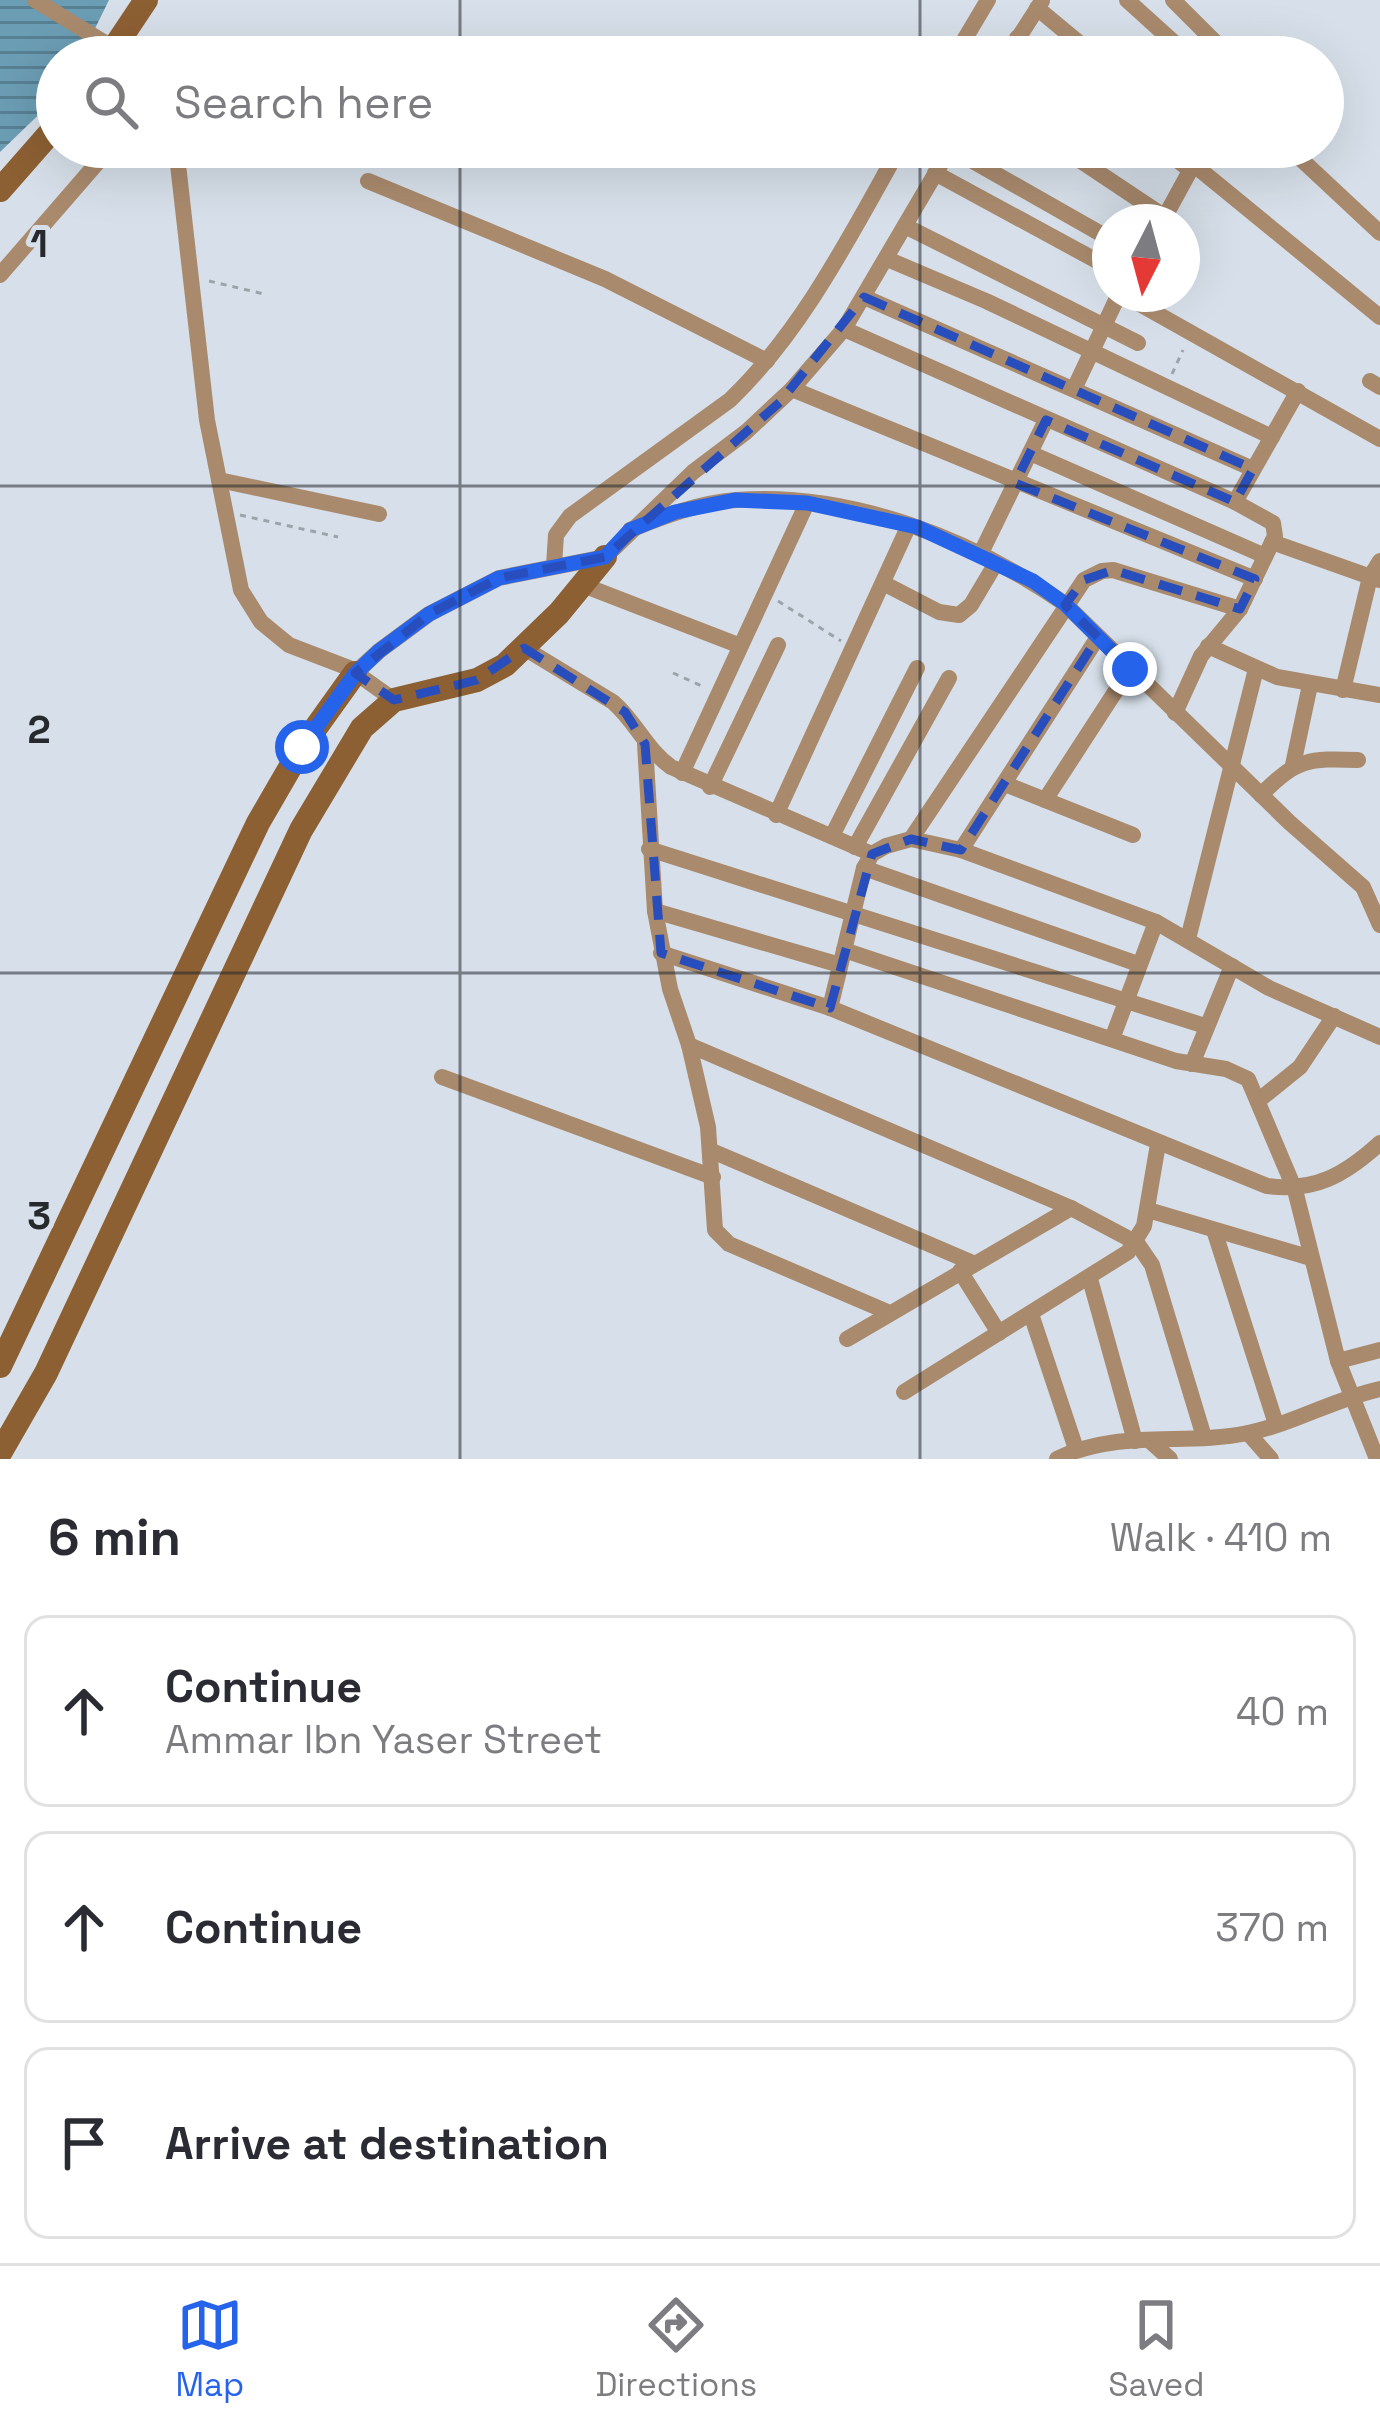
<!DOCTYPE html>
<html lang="en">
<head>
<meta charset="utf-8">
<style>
	body { margin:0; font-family:"Space Grotesk",sans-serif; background:#f7f7f7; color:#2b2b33 }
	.compass { position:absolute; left:1092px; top:204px; width:108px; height:108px; border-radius:50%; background:#fff; box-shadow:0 12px 48px #0002; rotate:186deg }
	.stop { position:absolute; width:36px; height:36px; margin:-27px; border:9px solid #2563eb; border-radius:50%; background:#fff }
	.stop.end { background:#2563eb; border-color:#fff; box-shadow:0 3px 12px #0008 }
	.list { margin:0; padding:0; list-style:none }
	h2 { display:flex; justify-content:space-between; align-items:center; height:156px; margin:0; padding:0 48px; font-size:51px }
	h2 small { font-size:39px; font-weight:400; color:#7c7c81 }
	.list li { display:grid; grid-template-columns:78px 1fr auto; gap:36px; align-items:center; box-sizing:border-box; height:192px; margin:0 24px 24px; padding:0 24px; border:3px solid #e1e1e2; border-radius:24px }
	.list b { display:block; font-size:45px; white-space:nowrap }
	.list p { margin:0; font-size:39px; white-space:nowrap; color:#7c7c81 }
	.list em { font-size:39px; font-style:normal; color:#7c7c81 }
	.icon { flex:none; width:66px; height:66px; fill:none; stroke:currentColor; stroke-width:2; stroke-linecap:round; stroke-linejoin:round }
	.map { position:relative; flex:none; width:1380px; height:1459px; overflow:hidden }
	.search { position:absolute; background:#fff; box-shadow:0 12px 48px #0002; left:36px; right:36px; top:36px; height:132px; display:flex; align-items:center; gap:30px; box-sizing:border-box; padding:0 42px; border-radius:66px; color:#7c7c81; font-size:45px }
	.sheet { height:804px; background:#fff }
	nav { display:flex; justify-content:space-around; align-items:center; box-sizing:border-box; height:168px; border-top:3px solid #e1e1e2; background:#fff; font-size:33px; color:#7c7c81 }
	nav a { display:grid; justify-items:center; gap:6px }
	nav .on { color:#2563eb }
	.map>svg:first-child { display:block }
	.water { fill:url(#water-rules) }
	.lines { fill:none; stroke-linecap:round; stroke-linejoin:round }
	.path { stroke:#9ca3ab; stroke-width:3; stroke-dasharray:6 6; stroke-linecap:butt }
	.street { stroke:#a98a6d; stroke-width:16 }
	.secondary { stroke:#8d6033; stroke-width:24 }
	.route { stroke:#2563eb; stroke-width:15 }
	.marked { fill:none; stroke:#284ebd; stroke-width:9; stroke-dasharray:24 15; stroke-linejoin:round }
	.grid { fill:none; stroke:#262a2d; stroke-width:3; stroke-opacity:0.55 }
	.grid-label { font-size:39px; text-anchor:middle; font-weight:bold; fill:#262a2d; stroke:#d7e0ea; stroke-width:10; stroke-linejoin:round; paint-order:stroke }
</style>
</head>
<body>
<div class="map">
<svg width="1380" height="1459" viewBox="0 0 1380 1459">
	<defs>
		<pattern id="water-rules" width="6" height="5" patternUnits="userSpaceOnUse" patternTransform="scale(3)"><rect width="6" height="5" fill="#6b9db4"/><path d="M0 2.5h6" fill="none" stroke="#588093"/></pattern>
	</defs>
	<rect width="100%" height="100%" fill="#d7e0ea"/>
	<polygon class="water" points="0,0 109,0 81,57 57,57 57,97 0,152"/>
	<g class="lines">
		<g class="path">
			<polyline points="209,281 264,294"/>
			<polyline points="1172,374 1183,350"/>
			<polyline points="240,515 338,537"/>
			<polyline points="778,601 841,641"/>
			<polyline points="673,673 704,687"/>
		</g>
		<g class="street">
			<polyline points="35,0 128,57"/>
			<polyline points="1127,0 1190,57"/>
			<polyline points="1173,0 1217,44"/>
			<polyline points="1037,8 1096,57"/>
			<polyline points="1017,38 1043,57"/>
			<polyline points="954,57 988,0"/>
			<polyline points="1006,57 1042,1"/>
			<polyline points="176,147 207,420 241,590 261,622 289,645 349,668 394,700"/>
			<polyline points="1060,147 1165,217"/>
			<polyline points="1160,147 1190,170"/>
			<polyline points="1288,147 1380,233"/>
			<polyline points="950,148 1110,239"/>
			<polyline points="1193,164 1380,317"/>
			<polyline points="935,173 1110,268"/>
			<polyline points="368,181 605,279 767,361"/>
			<polyline points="1162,222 1203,147"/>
			<polyline points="905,226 1138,343"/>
			<polyline points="887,259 986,301 1272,437"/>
			<polyline points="0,275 111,147"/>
			<polyline points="1122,294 1380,439"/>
			<polyline points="864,297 1253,469"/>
			<polyline points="844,329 1235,502 1273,523 1275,536 1240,609 1201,656 1175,713"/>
			<polyline points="1370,381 1380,387"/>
			<polyline points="792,389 1255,579"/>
			<polyline points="1074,389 1119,294"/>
			<polyline points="1030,453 1265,556"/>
			<polyline points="219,480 379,514"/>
			<polyline points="1235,502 1298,391"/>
			<path d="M630 530C664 516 699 503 736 500 851 491 973 540 1065 604L1289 822 1363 887 1380 925"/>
			<polyline points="1272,542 1379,580"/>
			<polyline points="980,555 1046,420"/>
			<path d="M554 565 556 535 570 516 730 400C803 330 851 234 900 147"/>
			<polyline points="883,583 939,612 959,615 971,605 996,563"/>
			<polyline points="583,585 738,645"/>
			<polyline points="1208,646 1277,677 1380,695"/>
			<path d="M524 648 613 702C636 722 646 749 671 767L872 854"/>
			<polyline points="355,673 379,651 429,614 499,578 605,557 693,472 746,432 792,389 844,329 951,147"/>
			<polyline points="1343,690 1370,577 1380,561"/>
			<polyline points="645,744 655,911 670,989 689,1045 708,1127 715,1230 729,1244 890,1313"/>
			<polyline points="1293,765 1310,685"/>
			<polyline points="682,773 807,503"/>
			<polyline points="1005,784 1133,835"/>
			<polyline points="710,787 778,645"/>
			<path d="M1261 795C1296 759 1309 758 1358 760"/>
			<polyline points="1045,800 1130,669"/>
			<polyline points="776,815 909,525"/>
			<polyline points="832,836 917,668"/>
			<polyline points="911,839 1084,580 1102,571 1113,570 1240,609"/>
			<polyline points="855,847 949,678"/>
			<polyline points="649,849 1205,1026"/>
			<polyline points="961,850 1098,637"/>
			<polyline points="864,868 1138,964"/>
			<polyline points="655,911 840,965"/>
			<polyline points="1188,939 1256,669"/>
			<polyline points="844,950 1176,1061 1226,1069 1248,1079 1295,1190 1338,1361 1377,1459"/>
			<path d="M661 953 830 1008 1267 1186C1315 1192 1345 1175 1380 1143"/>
			<polyline points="830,1008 864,868 872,854 886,846 911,839 961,850 1156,922 1269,988 1380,1037"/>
			<polyline points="1112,1039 1156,922"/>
			<polyline points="689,1045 1071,1208 1137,1243 1152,1265 1204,1437"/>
			<polyline points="1192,1064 1232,966"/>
			<polyline points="442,1077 713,1177"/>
			<polyline points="1259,1100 1300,1067 1334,1016"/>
			<polyline points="712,1151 973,1263"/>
			<polyline points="1148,1210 1311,1258"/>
			<polyline points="1214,1230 1276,1424"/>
			<polyline points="960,1271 999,1333"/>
			<polyline points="1090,1279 1135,1441"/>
			<polyline points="1031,1314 1076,1449"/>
			<polyline points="847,1339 1071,1208"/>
			<polyline points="1338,1361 1380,1350"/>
			<polyline points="904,1392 1128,1252 1144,1226 1158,1144"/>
			<polyline points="1248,1433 1271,1459"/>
			<polyline points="1149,1440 1170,1459"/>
			<path d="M1057 1459C1116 1429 1185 1446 1248 1433 1293 1424 1334 1399 1380 1389"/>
		</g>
		<g class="secondary">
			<polyline points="108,57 146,0"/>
			<polyline points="0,190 57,125"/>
			<polyline points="0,1366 258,823 302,747 355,673"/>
			<polyline points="0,1453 46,1373 301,830 362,728 394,700 477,680 505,665 559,613 605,557"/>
		</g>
	</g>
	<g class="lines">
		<polyline class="route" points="302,747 355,674 379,651 429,614 499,578 605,557 630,530 675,512 735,500 807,503 917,527 1033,581 1065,604 1130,669"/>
	</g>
	<path class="marked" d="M864 297 1253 469 1235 502 1046 420 1015 483 1255 579 1240 609 1113 570 1084 580 1065 605 1098 637 961 850 911 839 872 854 830 1008 661 953 645 744 625 712 524 648 477 680 394 700 355 673 429 614 499 578 605 557 780 402Z"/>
	<path class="grid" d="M460 0V57M920 0V57M460 147V1459M920 147V1459M0 486H1380M0 973H1380"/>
	<g class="grid-label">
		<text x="39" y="257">1</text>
		<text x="39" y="743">2</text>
		<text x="39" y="1229">3</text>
	</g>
</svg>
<svg class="compass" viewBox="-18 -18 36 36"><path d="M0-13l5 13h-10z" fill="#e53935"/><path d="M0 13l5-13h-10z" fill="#7c7c81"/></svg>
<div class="stop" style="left:302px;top:747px"></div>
<div class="stop end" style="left:1130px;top:669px"></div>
<div class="search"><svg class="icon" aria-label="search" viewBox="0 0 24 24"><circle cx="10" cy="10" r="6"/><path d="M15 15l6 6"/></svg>Search here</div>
</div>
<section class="sheet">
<h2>6 min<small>Walk · 410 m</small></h2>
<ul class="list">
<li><svg class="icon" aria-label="ahead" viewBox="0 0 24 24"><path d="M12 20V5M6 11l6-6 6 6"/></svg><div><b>Continue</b><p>Ammar Ibn Yaser Street</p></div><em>40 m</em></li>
<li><svg class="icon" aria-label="ahead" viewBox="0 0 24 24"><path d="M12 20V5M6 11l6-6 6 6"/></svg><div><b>Continue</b></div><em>370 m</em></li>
<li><svg class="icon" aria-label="arrive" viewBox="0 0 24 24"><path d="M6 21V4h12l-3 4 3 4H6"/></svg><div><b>Arrive at destination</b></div></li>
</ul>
</section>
<nav>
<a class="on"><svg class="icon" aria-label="map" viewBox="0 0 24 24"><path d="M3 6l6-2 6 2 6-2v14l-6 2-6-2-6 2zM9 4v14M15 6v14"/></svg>Map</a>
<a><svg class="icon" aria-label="directions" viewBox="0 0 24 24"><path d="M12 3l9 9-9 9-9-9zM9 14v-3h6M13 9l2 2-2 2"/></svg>Directions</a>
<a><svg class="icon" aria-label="saved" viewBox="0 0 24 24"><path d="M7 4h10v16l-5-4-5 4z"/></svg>Saved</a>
</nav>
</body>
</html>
